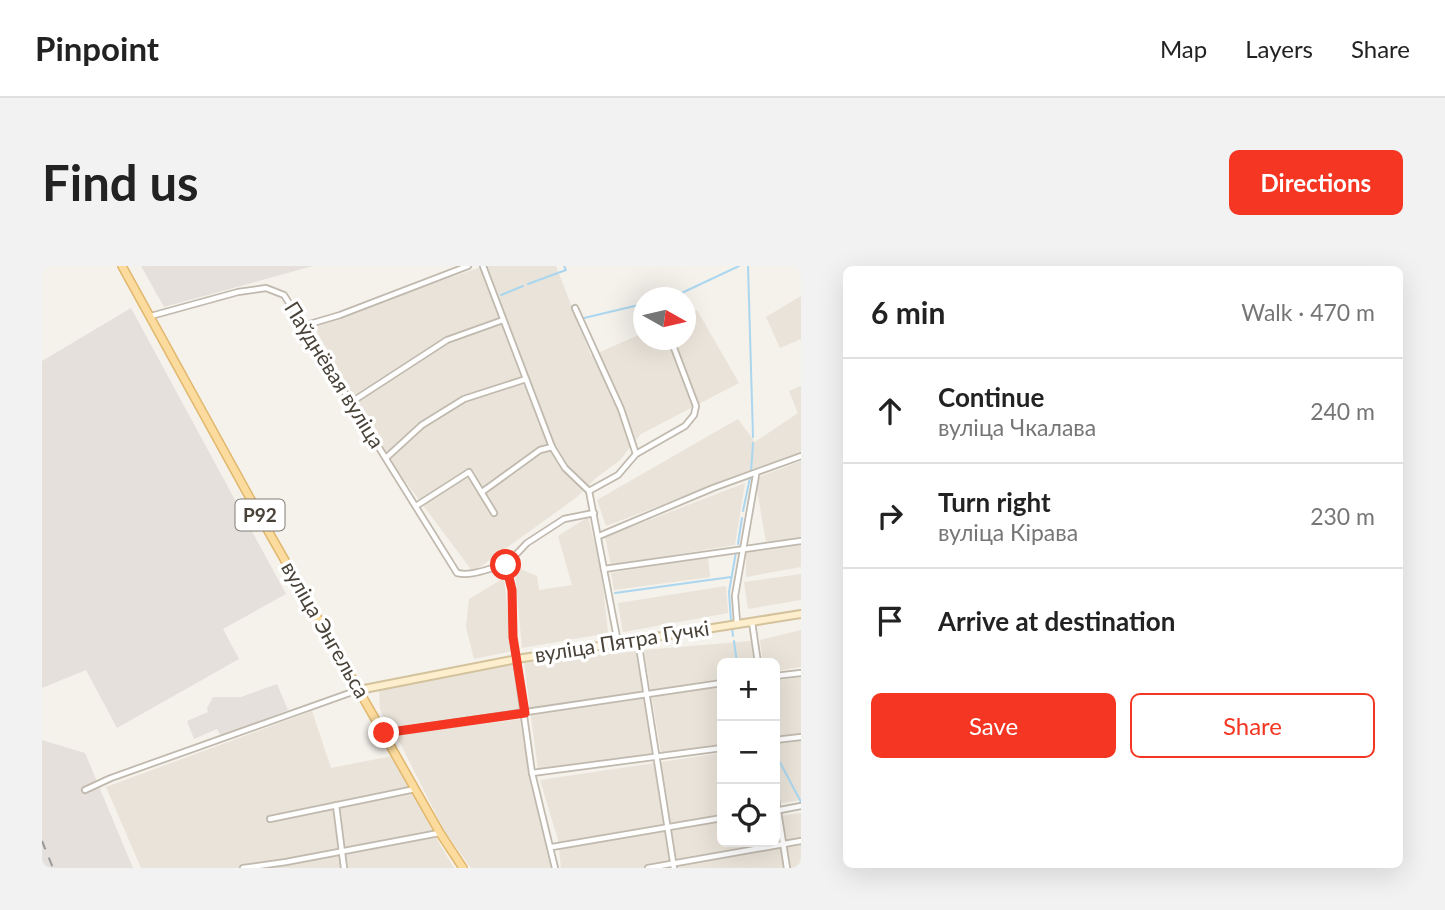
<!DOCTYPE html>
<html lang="en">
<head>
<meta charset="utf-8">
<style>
	body { margin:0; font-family:Lato,sans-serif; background:#f2f2f2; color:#222 }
	.controls { position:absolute; right:21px; bottom:21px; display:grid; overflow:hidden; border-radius:10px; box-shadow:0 7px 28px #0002 }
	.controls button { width:63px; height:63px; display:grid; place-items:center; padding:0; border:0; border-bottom:2px solid #e0e0e0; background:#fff; color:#222; font:35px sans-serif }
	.compass { position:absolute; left:591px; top:21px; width:63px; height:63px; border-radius:50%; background:#fff; box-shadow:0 7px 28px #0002; rotate:98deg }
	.stop { position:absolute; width:21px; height:21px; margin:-16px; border:5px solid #f43623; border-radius:50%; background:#fff }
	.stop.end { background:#f43623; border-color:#fff; box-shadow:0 2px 7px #0008 }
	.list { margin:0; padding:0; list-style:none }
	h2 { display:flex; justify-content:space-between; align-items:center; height:91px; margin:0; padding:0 28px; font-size:30px }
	h2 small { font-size:23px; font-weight:400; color:#767676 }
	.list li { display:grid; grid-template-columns:46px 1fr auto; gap:21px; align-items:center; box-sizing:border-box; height:105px; padding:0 28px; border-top:2px solid #e0e0e0 }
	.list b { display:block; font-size:26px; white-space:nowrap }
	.list p { margin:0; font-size:23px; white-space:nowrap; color:#767676 }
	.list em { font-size:23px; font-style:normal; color:#767676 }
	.actions { display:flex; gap:14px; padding:21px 28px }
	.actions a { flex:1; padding:16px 0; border:2px solid #f43623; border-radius:10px; text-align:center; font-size:24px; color:#f43623 }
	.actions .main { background:#f43623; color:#fff }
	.icon { flex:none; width:38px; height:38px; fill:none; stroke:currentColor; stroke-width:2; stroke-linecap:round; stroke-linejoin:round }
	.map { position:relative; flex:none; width:759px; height:602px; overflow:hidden; border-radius:10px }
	header { display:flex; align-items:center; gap:42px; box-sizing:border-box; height:98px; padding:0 35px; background:#fff; border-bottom:2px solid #e0e0e0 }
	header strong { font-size:33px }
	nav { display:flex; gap:38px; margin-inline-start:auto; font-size:24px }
	.intro { display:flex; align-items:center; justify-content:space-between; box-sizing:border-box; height:168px; padding:0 42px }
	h1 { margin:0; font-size:49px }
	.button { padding:18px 32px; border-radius:10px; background:#f43623; color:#fff; font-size:24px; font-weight:700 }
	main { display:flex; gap:42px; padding:0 42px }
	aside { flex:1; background:#fff; border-radius:10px; box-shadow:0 7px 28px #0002 }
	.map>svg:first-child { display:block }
	.residential { fill:#e9e3d9 }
	.industrial { fill:#e5e0dc }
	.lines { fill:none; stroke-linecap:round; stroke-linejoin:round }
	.stream { stroke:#aad7ef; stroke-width:2 }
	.street-casing { stroke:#c0b9ae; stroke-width:8 }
	.secondary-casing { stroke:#d3c29c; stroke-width:10 }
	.primary-casing { stroke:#e1b76d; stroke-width:10 }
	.street { stroke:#fff; stroke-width:4.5 }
	.secondary { stroke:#fdefcd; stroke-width:6 }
	.primary { stroke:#fbdb9e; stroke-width:7 }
	.rail { stroke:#999; stroke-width:2; stroke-dasharray:9 9; stroke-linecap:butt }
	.route { stroke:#f43623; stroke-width:9 }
	.labels { text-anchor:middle; stroke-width:7; stroke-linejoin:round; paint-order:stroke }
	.shield { fill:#fff; stroke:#807b74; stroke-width:2 }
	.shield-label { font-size:19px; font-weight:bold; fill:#494239 }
	.street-label { font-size:21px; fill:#494239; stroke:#fff }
</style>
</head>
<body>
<header>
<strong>Pinpoint</strong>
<nav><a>Map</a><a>Layers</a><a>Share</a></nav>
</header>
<div class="intro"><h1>Find us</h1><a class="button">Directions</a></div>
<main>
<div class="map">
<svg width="759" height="602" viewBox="0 0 759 602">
	<rect width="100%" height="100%" fill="#f5f1eb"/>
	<g class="residential">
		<polygon points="442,0 514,0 549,90 601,67 601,74 643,74 644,49 655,44 697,117 599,168 577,195 554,212 535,231 431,306 354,203 271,59"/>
		<polygon points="759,30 759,73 738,82 724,51"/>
		<polygon points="759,120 759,186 564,260 555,234 696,153 713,176 756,147 747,125"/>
		<polygon points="759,195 759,272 724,276 714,218 717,211"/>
		<polygon points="703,217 693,279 569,299 563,271"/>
		<polygon points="546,251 559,303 566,367 480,382 473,307 474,301 495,310 497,324 530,319 516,270"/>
		<polygon points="759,279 759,301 704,311 704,286"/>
		<polygon points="666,291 668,311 572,324 569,307"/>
		<polygon points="759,308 759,334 706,343 702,316"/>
		<polygon points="462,312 470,385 432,393 424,361 427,333"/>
		<polygon points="684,320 686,347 581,366 576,337"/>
		<polygon points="759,364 759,401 733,405 733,397 721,397 718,374"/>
		<polygon points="709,375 712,397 680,397 680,478 619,487 602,384"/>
		<polygon points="594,385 613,490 496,504 482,397"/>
		<polygon points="472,398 479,443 348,463 338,443 337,424"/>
		<polygon points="759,411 759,534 738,537 733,497 733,415"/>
		<polygon points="270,445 289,502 350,490 400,582 412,602 99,602 64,521"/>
		<polygon points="480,453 510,602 429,602 402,564 354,469"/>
		<polygon points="680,487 680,576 733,576 733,551 743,602 519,602 516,574 498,514"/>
		<polygon points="759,547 759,602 748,602 738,550"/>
	</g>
	<g class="industrial">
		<polygon points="99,0 271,0 122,41"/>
		<polygon points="89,42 244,328 181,363 197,393 75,462 44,404 0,422 0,95"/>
		<polygon points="235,418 246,444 179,470 175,463 152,473 145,455 166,446 165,442 171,431 199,431"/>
		<polygon points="0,474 43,487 91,602 0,602"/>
	</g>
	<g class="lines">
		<g class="stream">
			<polyline points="706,0 711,171"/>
			<polyline points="486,18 524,4 522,0"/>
			<polyline points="459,29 481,20"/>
			<polyline points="629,32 697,0"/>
			<polyline points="542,52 601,38"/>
			<polyline points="709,206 711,177"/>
			<polyline points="701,245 708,212"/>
			<polyline points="696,278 700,252"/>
			<polyline points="573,327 689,311"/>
			<polyline points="689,355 687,326 694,286"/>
			<polyline points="690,362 691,370"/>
			<polyline points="692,375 695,397"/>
			<polyline points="733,487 759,536"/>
		</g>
		<g class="street-casing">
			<g id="street">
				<polyline points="441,0 510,181 523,202 547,225 576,377"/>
				<polyline points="533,42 579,143 594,188"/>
				<path d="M109 50 196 26 224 22 242 29 415 307C431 311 448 301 464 299L485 277 522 253 552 247"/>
				<polyline points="261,60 298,49 426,0"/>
				<polyline points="308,137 405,74 461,54"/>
				<polyline points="344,192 380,159 422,133 484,113"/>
				<polyline points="547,225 576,209 594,188 643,160 652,149 654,140 629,74"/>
				<polyline points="440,226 498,184 510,181"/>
				<polyline points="374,240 427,206 452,247"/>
				<polyline points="557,270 671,222 759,190"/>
				<polyline points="464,299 470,324 471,371 490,507 513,602"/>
				<polyline points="562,303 759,275"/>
				<polyline points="710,356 716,397"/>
				<polyline points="695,357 693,330 714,209"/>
				<polyline points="596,374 632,602"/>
				<polyline points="733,410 759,407"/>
				<polyline points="342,467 680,417"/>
				<polyline points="733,474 759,471"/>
				<polyline points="490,507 680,482"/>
				<polyline points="43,524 69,512 316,424"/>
				<polyline points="733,526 745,602"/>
				<polyline points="294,539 302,602"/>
				<polyline points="733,545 759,540"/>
				<polyline points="228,553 373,523"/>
				<polyline points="510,581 680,552"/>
				<polyline points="201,602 244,596 397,567"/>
				<polyline points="606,602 759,575"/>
			</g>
		</g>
		<g class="secondary-casing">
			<polyline id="secondary" points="317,424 475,393 759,348"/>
		</g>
		<g class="primary-casing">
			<polyline id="primary" points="80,0 225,263 398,567 421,602"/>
		</g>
		<use href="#street" class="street"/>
		<use href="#secondary" class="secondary"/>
		<use href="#primary" class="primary"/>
		<polyline class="rail" points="0,575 11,602"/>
	</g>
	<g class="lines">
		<polyline class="route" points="342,467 483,447 471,371 470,324 464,299"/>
	</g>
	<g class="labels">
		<rect class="shield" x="193.5" y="233.5" width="49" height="31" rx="5"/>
		<g class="shield-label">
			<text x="218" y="256">Р92</text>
		</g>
		<g class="street-label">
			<text transform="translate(292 109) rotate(58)" y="7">Паўднёвая вуліца</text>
			<text transform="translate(283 364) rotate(60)" y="7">вуліца Энгельса</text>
			<text transform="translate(580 376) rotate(-9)" y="7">вуліца Пятра Гучкі</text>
		</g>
	</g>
</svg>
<div class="controls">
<button>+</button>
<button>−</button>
<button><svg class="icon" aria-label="locate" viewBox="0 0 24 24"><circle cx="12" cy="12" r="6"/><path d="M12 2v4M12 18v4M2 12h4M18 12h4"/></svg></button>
</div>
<svg class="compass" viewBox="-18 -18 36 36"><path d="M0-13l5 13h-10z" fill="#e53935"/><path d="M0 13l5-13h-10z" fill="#767676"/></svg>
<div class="stop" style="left:464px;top:299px"></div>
<div class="stop end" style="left:342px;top:467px"></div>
</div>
<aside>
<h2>6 min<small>Walk · 470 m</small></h2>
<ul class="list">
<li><svg class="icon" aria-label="ahead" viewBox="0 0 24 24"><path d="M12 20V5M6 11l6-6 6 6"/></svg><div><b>Continue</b><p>вуліца Чкалава</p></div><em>240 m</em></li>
<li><svg class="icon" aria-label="right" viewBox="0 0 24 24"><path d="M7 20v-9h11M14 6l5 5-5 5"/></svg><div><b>Turn right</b><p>вуліца Кірава</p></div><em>230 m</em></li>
<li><svg class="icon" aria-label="arrive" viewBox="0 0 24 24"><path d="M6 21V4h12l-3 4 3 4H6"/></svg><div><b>Arrive at destination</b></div></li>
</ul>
<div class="actions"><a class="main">Save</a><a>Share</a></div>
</aside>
</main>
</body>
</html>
